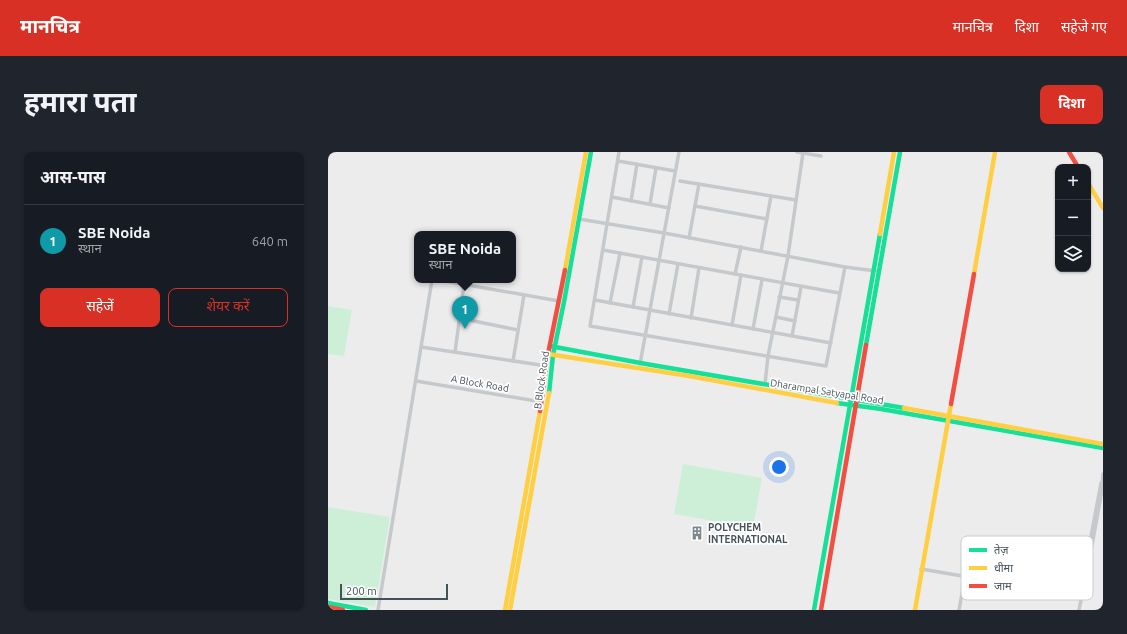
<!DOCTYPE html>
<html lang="hi">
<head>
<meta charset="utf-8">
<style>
	body { margin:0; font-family:Ubuntu,"Noto Sans Devanagari",sans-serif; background:#20242c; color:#f1f3f6 }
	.controls { position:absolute; right:12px; top:12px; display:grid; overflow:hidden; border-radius:8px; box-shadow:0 1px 3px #0004 }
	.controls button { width:36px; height:36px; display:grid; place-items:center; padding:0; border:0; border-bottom:1px solid #363941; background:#171b24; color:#f1f3f6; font:20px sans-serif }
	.scale { position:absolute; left:12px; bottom:10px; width:108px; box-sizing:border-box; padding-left:4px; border:2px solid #435159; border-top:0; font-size:11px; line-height:14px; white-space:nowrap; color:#435159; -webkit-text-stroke:3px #fff; paint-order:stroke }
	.you { position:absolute; left:451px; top:315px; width:14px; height:14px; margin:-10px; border:3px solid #fff; border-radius:50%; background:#1a73e8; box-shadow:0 0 0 6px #1a73e833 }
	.badge { display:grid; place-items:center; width:26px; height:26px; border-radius:50%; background:#d93025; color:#fff; font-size:13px; font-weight:700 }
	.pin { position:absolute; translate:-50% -33px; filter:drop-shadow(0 1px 2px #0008) }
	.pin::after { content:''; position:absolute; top:21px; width:14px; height:12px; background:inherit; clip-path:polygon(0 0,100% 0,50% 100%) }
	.popup { position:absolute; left:86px; top:79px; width:102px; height:52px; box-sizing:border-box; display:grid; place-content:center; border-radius:8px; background:#171b24; filter:drop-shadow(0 1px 3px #0005); font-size:13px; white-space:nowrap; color:#9ea1a6 }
	.popup b { font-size:15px; color:#f1f3f6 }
	.popup::after { content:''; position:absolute; left:50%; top:100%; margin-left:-8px; border:8px solid transparent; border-top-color:#171b24 }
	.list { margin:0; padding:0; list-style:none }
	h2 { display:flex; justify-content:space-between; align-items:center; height:52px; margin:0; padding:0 16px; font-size:17px }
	h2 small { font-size:13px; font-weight:400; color:#9ea1a6 }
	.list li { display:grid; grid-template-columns:26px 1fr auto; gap:12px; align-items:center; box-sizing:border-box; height:72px; padding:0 16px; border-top:1px solid #363941 }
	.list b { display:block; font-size:15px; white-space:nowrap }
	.list p { margin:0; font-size:13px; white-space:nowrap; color:#9ea1a6 }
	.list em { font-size:13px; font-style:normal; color:#9ea1a6 }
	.actions { display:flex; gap:8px; padding:12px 16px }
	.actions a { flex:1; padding:9px 0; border:1px solid #d93025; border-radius:8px; text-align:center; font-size:14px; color:#d93025 }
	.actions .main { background:#d93025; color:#fff }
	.icon { flex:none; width:22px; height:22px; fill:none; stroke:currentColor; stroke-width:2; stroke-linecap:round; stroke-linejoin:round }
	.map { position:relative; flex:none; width:775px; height:458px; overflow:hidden; border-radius:8px }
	header { display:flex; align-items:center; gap:24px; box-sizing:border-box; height:56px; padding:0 20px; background:#d93025; color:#fff }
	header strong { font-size:19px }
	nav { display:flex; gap:22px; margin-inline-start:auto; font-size:14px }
	.intro { display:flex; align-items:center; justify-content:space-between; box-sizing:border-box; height:96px; padding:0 24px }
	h1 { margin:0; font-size:28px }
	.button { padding:10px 18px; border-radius:8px; background:#d93025; color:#fff; font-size:14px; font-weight:700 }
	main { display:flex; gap:24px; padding:0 24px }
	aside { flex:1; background:#171b24; border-radius:8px; box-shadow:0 1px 3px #0004 }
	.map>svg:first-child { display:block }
	.green { fill:#ceefd7 }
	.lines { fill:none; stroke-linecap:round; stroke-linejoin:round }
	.street { stroke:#c5c9cc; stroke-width:3.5 }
	.fast { stroke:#16e098; stroke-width:4.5 }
	.slow { stroke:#ffcf43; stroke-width:4.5 }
	.jam { stroke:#f24e42; stroke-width:4.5 }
	.labels { text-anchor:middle; stroke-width:3.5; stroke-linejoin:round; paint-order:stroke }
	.street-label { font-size:10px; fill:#435159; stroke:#fff }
	.poi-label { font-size:10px; font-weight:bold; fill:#435159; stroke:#fff; text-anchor:start }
	.key { fill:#fff; stroke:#c7cbcd; stroke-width:1 }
	.key-label { font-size:11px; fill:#435159 }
</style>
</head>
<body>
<header>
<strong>मानचित्र</strong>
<nav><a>मानचित्र</a><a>दिशा</a><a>सहेजे गए</a></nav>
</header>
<div class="intro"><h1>हमारा पता</h1><a class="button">दिशा</a></div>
<main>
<aside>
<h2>आस-पास<small></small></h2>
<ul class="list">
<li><span class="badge" style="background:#0f9aa8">1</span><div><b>SBE Noida</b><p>स्थान</p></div><em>640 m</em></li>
</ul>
<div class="actions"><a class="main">सहेजें</a><a>शेयर करें</a></div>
</aside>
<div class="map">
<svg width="775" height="458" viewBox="0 0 775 458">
	<rect width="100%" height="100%" fill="#edecec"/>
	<g class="green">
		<polygon points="0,154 24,158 16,204 0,202"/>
		<polygon points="355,312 434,326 425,376 346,362"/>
		<polygon points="0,355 62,365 47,455 0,447"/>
	</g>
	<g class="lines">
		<g class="street">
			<polyline points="291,0 262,174 498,214 517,115"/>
			<polyline points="469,0 493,4"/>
			<polyline points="771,0 775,2"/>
			<polyline points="290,9 347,19"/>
			<polyline points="352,29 468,48"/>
			<polyline points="284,45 341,56"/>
			<polyline points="303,49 309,12"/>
			<polyline points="322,52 328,16"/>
			<polyline points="367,54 439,67"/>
			<polyline points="251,67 336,81 517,115 548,119"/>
			<polyline points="361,86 371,32"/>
			<polyline points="275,98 511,141"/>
			<polyline points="433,99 443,44"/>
			<polyline points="407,122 413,95"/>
			<polyline points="111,128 231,149"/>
			<polyline points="451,145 470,148"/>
			<polyline points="267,148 503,191"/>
			<polyline points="282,151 292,101"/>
			<polyline points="305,155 314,105"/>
			<polyline points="341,162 350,112"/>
			<polyline points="448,165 467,169"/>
			<polyline points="131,166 190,178"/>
			<polyline points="363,166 371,116"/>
			<polyline points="404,173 413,123"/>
			<polyline points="425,177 434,128"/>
			<polyline points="464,184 473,135"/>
			<polyline points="93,195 219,214"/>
			<polyline points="127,200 136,133"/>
			<polyline points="185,209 196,143"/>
			<polyline points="312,212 351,0"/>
			<polyline points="88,229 214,250"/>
			<polyline points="437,232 440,204 460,104 475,1"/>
			<polyline points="593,417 753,444"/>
			<polyline points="755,431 761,395 773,331"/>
			<polyline points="50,458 104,128"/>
			<polyline points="631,458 637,425"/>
			<polyline points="751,458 765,388 774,338 775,322"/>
		</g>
		<g class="fast">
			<polyline points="538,193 572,0"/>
			<polyline points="222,194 318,212 576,256"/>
			<polyline points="221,241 225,203 236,150 263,0"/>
			<polyline points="509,251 553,257 775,296"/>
			<polyline points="0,451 38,458"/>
			<polyline points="486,458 552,82"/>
		</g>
		<g class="slow">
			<polyline points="760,31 775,56"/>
			<polyline points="552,82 566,0"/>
			<polyline points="237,118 258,0"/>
			<polyline points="646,122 667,0"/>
			<polyline points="220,202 361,224 509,251"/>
			<polyline points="576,256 775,292"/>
			<polyline points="177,458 212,259"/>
			<polyline points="182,458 221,241"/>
			<polyline points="587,458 623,252"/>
		</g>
		<g class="jam">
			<polyline points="741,0 750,15"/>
			<polyline points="623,252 646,122"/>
			<polyline points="212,259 220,202 237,118"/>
			<polyline points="0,455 15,458"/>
			<polyline points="493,458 538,193"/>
		</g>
	</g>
	<defs>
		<g id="building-bare" transform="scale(1.08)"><path d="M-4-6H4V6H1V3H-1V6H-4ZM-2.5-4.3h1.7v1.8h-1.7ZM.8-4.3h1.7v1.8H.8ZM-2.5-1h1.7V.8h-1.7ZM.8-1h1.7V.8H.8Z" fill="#7e878c" stroke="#fff" stroke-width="2.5" paint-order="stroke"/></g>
	</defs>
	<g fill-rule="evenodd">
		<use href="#building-bare" x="369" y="381"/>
	</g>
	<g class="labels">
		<g class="street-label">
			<text transform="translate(213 228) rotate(-82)" y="4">B Block Road</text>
			<text transform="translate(152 231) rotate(10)" y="4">A Block Road</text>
			<text transform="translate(499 239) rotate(9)" y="4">Dharampal Satyapal Road</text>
		</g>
		<g class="poi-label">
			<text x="380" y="379">POLYCHEM<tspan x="380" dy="12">INTERNATIONAL</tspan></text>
		</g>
	</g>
	<rect x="633" y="384" width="132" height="64" rx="6" class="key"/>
	<rect x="641" y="396" width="18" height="4" fill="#16e098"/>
	<rect x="641" y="414" width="18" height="4" fill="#ffcf43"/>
	<rect x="641" y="432" width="18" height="4" fill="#f24e42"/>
	<g class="key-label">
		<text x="666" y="402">तेज़</text>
		<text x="666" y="420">धीमा</text>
		<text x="666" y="438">जाम</text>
	</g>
</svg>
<div class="controls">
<button>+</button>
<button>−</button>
<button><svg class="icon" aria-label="layers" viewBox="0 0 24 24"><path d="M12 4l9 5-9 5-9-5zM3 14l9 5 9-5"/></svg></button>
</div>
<div class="scale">200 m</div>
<div class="you"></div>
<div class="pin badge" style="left:137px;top:177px;background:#0f9aa8">1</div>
<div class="popup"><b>SBE Noida</b>स्थान</div>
</div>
</main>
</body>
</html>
